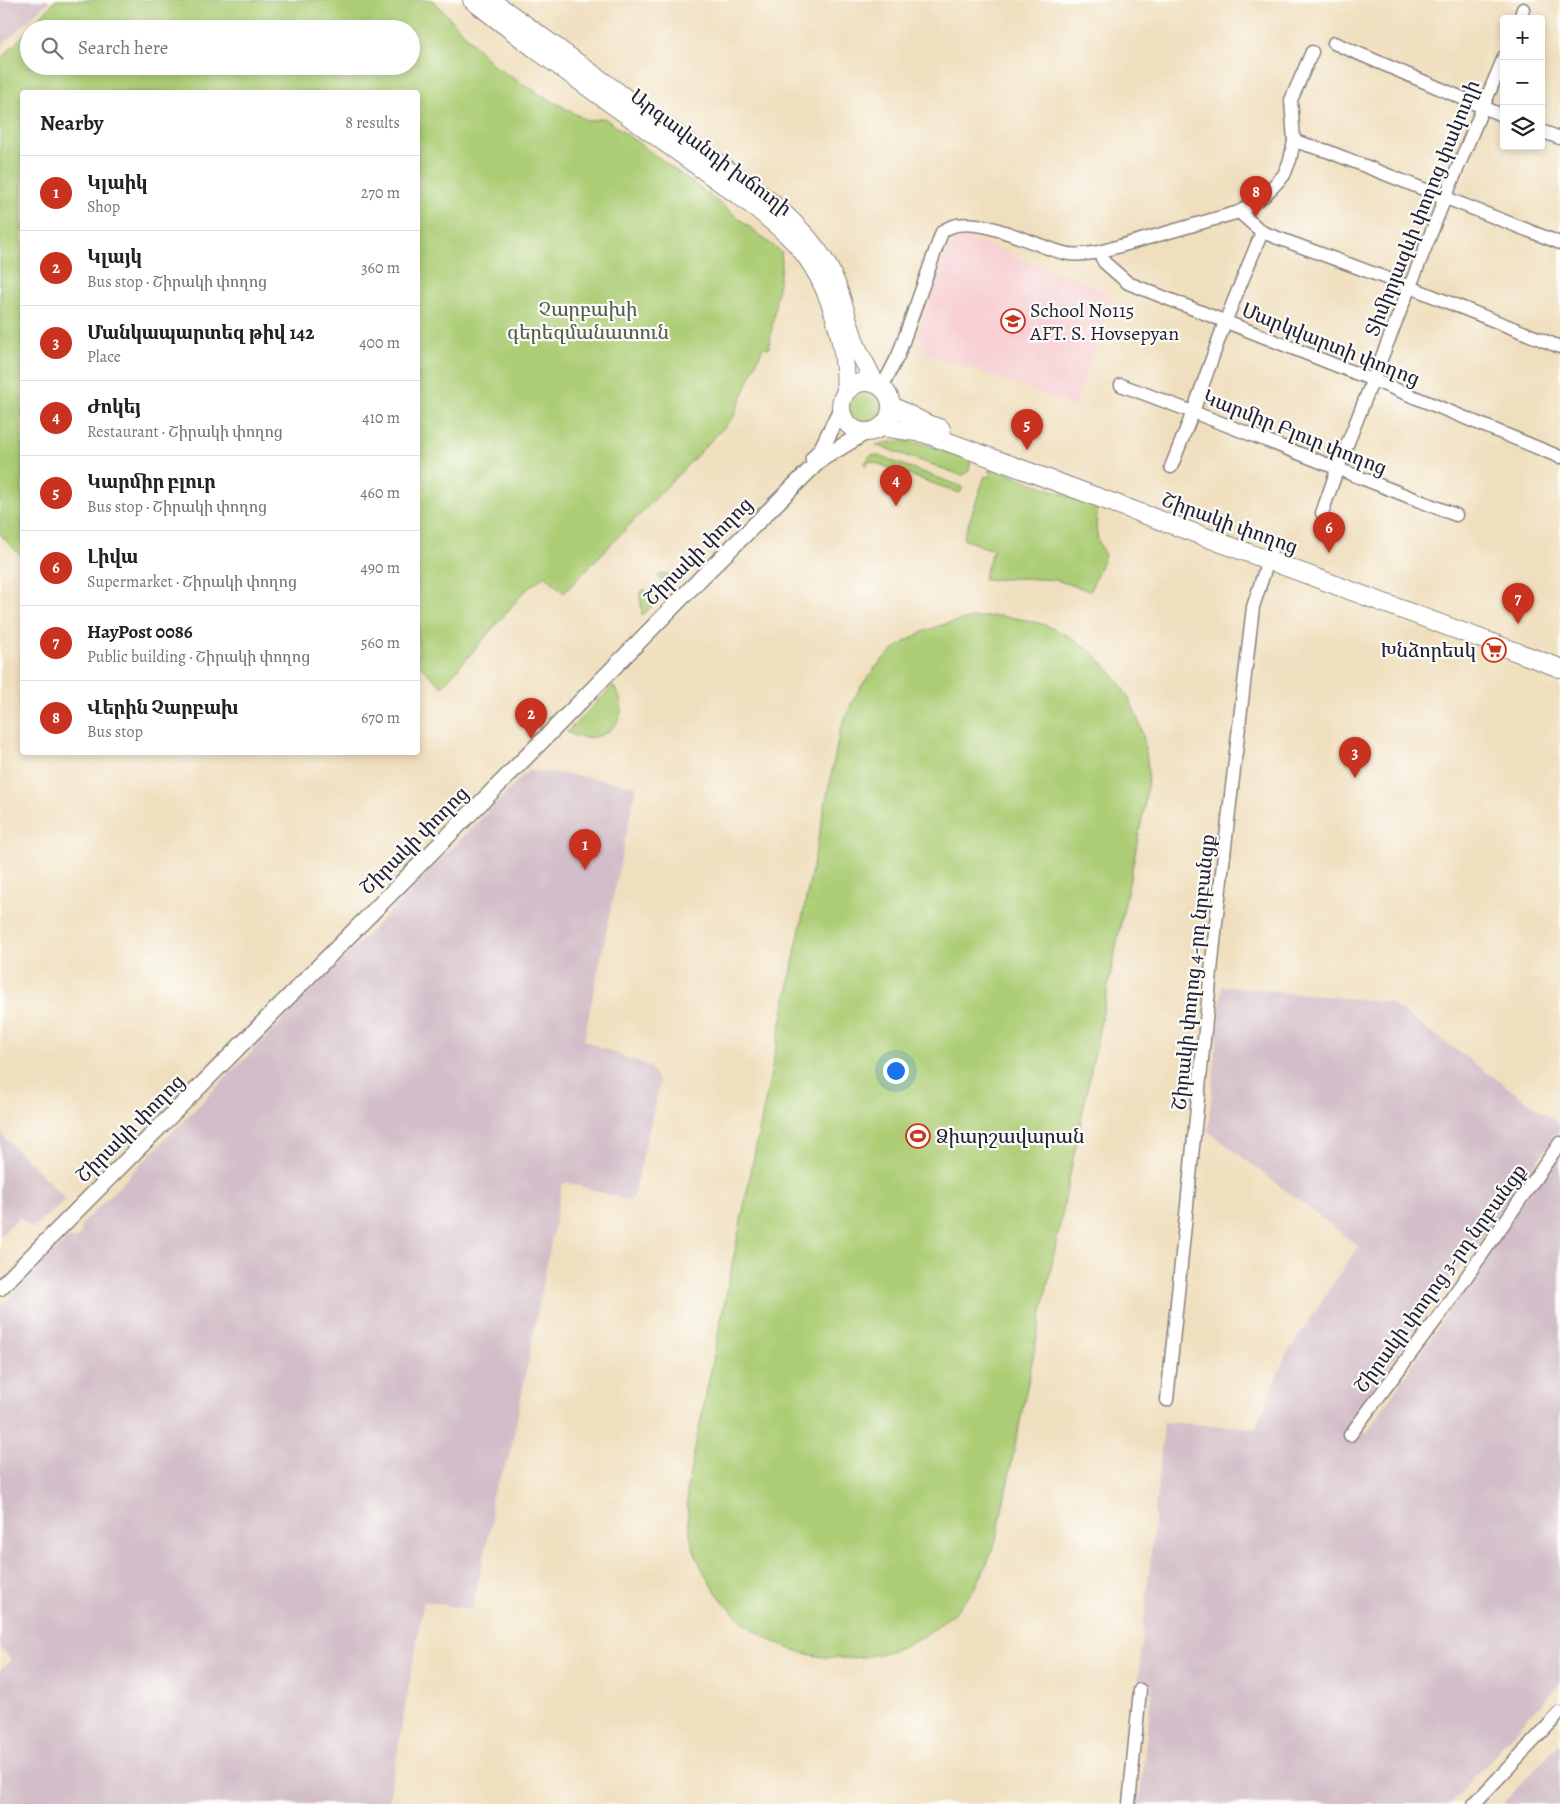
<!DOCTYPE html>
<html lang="en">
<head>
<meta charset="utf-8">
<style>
	body { margin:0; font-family:Alegreya,"Noto Serif Armenian",serif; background:#f2f2f2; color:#222 }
	.controls { position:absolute; right:15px; top:15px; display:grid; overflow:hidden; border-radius:5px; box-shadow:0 2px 8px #0003 }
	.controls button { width:45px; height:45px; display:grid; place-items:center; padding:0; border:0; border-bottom:1px solid #e0e0e0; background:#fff; color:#222; font:25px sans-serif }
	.you { position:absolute; left:895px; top:1070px; width:18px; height:18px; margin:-12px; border:4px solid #fff; border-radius:50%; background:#1a73e8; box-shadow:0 0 0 8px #1a73e833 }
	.badge { display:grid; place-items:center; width:32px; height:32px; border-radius:50%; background:#c8321e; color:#fff; font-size:16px; font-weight:700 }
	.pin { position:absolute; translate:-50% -41px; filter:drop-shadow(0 1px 2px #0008) }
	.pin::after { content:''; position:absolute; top:26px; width:18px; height:15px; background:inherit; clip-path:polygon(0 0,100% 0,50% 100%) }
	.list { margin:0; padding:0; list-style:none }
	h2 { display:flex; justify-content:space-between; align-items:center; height:65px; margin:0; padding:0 20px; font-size:21px }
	h2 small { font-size:16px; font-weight:400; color:#767676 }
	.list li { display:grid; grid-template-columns:32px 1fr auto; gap:15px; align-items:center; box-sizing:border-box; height:75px; padding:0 20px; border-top:1px solid #e0e0e0 }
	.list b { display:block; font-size:19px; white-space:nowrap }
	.list p { margin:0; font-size:16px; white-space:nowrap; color:#767676 }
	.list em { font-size:16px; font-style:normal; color:#767676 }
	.icon { flex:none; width:28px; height:28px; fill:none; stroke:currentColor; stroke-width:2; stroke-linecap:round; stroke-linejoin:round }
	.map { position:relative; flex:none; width:1560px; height:1804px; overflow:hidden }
	.search { position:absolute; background:#fff; box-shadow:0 2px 8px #0003; left:20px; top:20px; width:400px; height:55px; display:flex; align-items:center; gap:12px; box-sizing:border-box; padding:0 18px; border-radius:28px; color:#767676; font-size:19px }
	.panel { position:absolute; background:#fff; box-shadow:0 2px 8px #0003; left:20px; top:90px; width:400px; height:665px; border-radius:5px }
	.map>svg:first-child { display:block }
	.built { fill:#f7cfd4 }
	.industrial { fill:#d2bdc8 }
	.green { fill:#accd75; stroke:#677858 }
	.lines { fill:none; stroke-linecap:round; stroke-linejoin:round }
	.minor-casing { stroke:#89807c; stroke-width:15 }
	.major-casing { stroke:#89807c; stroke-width:18 }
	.highway-casing { stroke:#89807c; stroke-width:20 }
	.minor { stroke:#fff; stroke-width:12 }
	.major { stroke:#fff; stroke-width:15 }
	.highway { stroke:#fff; stroke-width:18 }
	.labels { text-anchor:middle; stroke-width:4.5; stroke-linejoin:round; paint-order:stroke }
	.street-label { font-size:20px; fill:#22223b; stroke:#fdfcf7 }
	.park-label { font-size:20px; fill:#525e4f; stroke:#fdfcf7 }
	.poi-label { font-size:20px; fill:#22223b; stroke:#fdfcf7; text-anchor:start }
</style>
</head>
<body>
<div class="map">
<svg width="1560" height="1804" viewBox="0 0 1560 1804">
	<rect width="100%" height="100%" fill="#fdfcf7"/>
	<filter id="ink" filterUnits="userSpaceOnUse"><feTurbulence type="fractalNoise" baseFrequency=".02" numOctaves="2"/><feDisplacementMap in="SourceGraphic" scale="10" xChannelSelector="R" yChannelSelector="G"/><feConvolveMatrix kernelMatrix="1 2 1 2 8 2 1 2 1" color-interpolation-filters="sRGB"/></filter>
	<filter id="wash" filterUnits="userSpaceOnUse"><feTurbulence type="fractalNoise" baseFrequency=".0096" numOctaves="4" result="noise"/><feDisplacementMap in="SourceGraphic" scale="20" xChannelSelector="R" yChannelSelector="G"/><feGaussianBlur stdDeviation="1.12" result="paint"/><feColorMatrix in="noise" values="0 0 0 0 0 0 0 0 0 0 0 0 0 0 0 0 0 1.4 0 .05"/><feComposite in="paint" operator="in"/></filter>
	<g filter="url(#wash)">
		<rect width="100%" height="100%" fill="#f0dfbe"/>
		<polygon class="built" points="963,236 1108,292 1111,304 1075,406 922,351 926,341 916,337 950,243"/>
		<g class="industrial">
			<polygon points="0,0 50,0 0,47"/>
			<polygon points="529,770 581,776 636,786 584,1040 604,1049 649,1066 659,1081 659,1087 633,1197 629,1201 566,1182 562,1185 510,1455 491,1498 492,1522 472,1610 424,1601 388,1804 0,1804 0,1670 11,1659 0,1647 0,1307 68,1238 75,1240 81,1234 81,1225"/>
			<polygon points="1222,986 1389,1002 1560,1125 1560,1129 1349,1420 1367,1433 1508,1222 1560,1148 1560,1684 1521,1725 1450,1804 1139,1804 1152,1685 1138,1682 1164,1422 1256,1428 1285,1357 1358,1246 1208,1131"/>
			<polygon points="0,1133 66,1199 45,1218 43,1218 33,1229 20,1217 0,1236"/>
			<polygon points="1560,1743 1560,1804 1502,1804"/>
		</g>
		<g class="green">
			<polygon points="56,0 433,0 495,67 541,95 588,121 604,118 708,194 781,252 782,261 769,348 763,347 733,418 564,593 545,575 525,591 442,687 418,664 418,92 22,92 22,557 0,534 0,60 29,29 29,66 411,66 411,29 29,29"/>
			<circle cx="867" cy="407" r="19"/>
			<path d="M897 441C924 441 946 451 971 460L969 471 964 475 958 474 876 445Z"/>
			<polygon points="876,455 963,487 960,493 870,461 866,466 864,464 870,456"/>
			<path d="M992 468 1098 507C1095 525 1095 539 1105 555L1090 591 1056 580 1022 578 983 580 993 550 963 539 985 476 990 477 991 472 988 471Z"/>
			<polygon points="660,574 682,575 642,616 640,594 644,589 652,596 663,583 658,577"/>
			<path d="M998 616C1015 618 1033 620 1050 627 1111 653 1147 710 1148 775 1148 786 1145 798 1144 809L996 1540C988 1561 980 1584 965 1601 884 1694 742 1670 696 1555 687 1534 688 1510 687 1488L840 731C868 654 916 620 998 616Z"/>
			<path d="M613 686C638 718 601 751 567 732Z"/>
		</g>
	</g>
	<g filter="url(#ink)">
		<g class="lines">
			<g class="minor-casing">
				<g id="minor">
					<polyline points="1520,19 1523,9"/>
					<polyline points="1334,43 1504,116"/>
					<polyline points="1541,131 1560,138"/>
					<polyline points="1294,141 1327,151 1560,243"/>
					<polyline points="1239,212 1262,232 1410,287 1560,347"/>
					<polyline points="1099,252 1104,262 1128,283 1373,380 1560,457"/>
					<path d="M1121 385C1233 426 1344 472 1456 515"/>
					<path d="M882 387 898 356 942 232C969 208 1033 246 1064 253 1075 256 1088 254 1099 252L1239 212 1264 196 1284 175 1290 160 1294 141 1291 100 1312 52"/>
					<polyline points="1171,467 1193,412 1225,322 1262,232"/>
					<polyline points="1322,513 1337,470 1445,198 1504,57"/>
					<polyline points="1167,1400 1216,923 1253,607 1271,551"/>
					<polyline points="1350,1435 1439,1316 1560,1143"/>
					<polyline points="1129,1804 1140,1690"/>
					<polyline points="1474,1804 1560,1713"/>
				</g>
			</g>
			<g class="major-casing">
				<g id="major">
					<polyline points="813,459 822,448 841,409"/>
					<polyline points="0,1288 540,743 702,577 821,459 866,432"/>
				</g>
			</g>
			<g class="highway-casing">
				<g id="highway">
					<path d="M472 0 538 51 760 211C772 222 786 232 797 245 830 283 846 341 846 391"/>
					<path d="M493 2C553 44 611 88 671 131 723 169 788 204 824 260 841 286 845 316 856 345 861 358 869 369 874 382"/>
					<circle cx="866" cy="407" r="25"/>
					<polyline points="892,406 927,424 941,429"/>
					<polyline points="882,427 924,433 1560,668"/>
				</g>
			</g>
			<use href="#minor" class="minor"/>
			<use href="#major" class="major"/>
			<use href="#highway" class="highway"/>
		</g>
	</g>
	<defs>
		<g id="school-ring" transform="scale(1.25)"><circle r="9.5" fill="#fdfcf7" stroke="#c8321e" stroke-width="1.5"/><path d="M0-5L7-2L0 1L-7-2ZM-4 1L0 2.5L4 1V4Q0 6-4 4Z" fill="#c8321e"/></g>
		<g id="supermarket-ring" transform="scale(1.25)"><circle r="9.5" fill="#fdfcf7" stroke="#c8321e" stroke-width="1.5"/><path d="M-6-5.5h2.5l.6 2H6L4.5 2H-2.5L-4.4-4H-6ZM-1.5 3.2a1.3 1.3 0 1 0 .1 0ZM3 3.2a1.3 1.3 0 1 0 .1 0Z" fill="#c8321e"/></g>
		<g id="stadium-ring" transform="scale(1.25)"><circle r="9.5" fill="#fdfcf7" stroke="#c8321e" stroke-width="1.5"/><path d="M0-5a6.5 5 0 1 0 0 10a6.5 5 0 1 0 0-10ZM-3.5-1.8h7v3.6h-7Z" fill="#c8321e"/></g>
	</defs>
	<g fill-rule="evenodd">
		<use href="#school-ring" x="1013" y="321"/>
		<use href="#supermarket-ring" x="1494" y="650"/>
		<use href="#stadium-ring" x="918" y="1136"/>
	</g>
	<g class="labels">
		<g class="street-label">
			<text transform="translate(711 152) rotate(37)" y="7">Արգավանդի խճուղի</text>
			<text transform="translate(1422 208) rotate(-68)" y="7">Տիմիրյազևի փողոց փակուղի</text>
			<text transform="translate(1331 344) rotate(22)" y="7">Մարկվարտի փողոց</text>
			<text transform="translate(1295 432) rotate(22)" y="7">Կարմիր Բլուր փողոց</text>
			<text transform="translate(1230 523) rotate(20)" y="7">Շիրակի փողոց</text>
			<text transform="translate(698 551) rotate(-45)" y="7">Շիրակի փողոց</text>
			<text transform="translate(414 840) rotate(-45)" y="7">Շիրակի փողոց</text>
			<text transform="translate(1193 972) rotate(-84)" y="7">Շիրակի փողոց 4-րդ նրբանցք</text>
			<text transform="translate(130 1128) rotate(-45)" y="7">Շիրակի փողոց</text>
			<text transform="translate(1440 1278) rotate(-54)" y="7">Շիրակի փողոց 3-րդ նրբանցք</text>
		</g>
		<g class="park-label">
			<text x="588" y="316">Չարբախի<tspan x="588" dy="23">գերեզմանատուն</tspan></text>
		</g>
		<g class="poi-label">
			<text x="1030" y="317">School No115<tspan x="1030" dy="23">AFT. S. Hovsepyan</tspan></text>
			<text x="1476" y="657" text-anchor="end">Խնձորեսկ</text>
			<text x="936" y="1143">Ձիարշավարան</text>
		</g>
	</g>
</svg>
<div class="controls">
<button>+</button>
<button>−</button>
<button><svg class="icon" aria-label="layers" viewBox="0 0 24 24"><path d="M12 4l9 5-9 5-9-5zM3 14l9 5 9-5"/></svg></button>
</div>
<div class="you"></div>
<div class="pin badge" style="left:585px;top:870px">1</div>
<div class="pin badge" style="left:531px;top:739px">2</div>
<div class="pin badge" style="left:1355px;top:778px">3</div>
<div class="pin badge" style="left:896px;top:506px">4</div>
<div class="pin badge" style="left:1027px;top:450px">5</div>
<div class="pin badge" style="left:1329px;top:553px">6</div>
<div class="pin badge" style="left:1518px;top:624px">7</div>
<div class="pin badge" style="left:1256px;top:217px">8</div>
<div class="search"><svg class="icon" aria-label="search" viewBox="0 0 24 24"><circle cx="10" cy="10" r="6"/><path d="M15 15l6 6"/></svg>Search here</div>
<section class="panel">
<h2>Nearby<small>8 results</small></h2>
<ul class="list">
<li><span class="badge">1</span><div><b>Կլաիկ</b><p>Shop</p></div><em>270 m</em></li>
<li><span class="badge">2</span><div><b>Կլայկ</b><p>Bus stop · Շիրակի փողոց</p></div><em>360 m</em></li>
<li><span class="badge">3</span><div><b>Մանկապարտեզ թիվ 142</b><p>Place</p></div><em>400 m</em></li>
<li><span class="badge">4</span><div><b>Ժոկեյ</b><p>Restaurant · Շիրակի փողոց</p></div><em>410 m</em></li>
<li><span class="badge">5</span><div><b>Կարմիր բլուր</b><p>Bus stop · Շիրակի փողոց</p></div><em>460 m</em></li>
<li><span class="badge">6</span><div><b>Լիվա</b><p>Supermarket · Շիրակի փողոց</p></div><em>490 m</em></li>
<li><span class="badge">7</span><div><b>HayPost 0086</b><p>Public building · Շիրակի փողոց</p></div><em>560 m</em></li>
<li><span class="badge">8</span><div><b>Վերին Չարբախ</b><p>Bus stop</p></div><em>670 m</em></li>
</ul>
</section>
</div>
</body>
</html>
